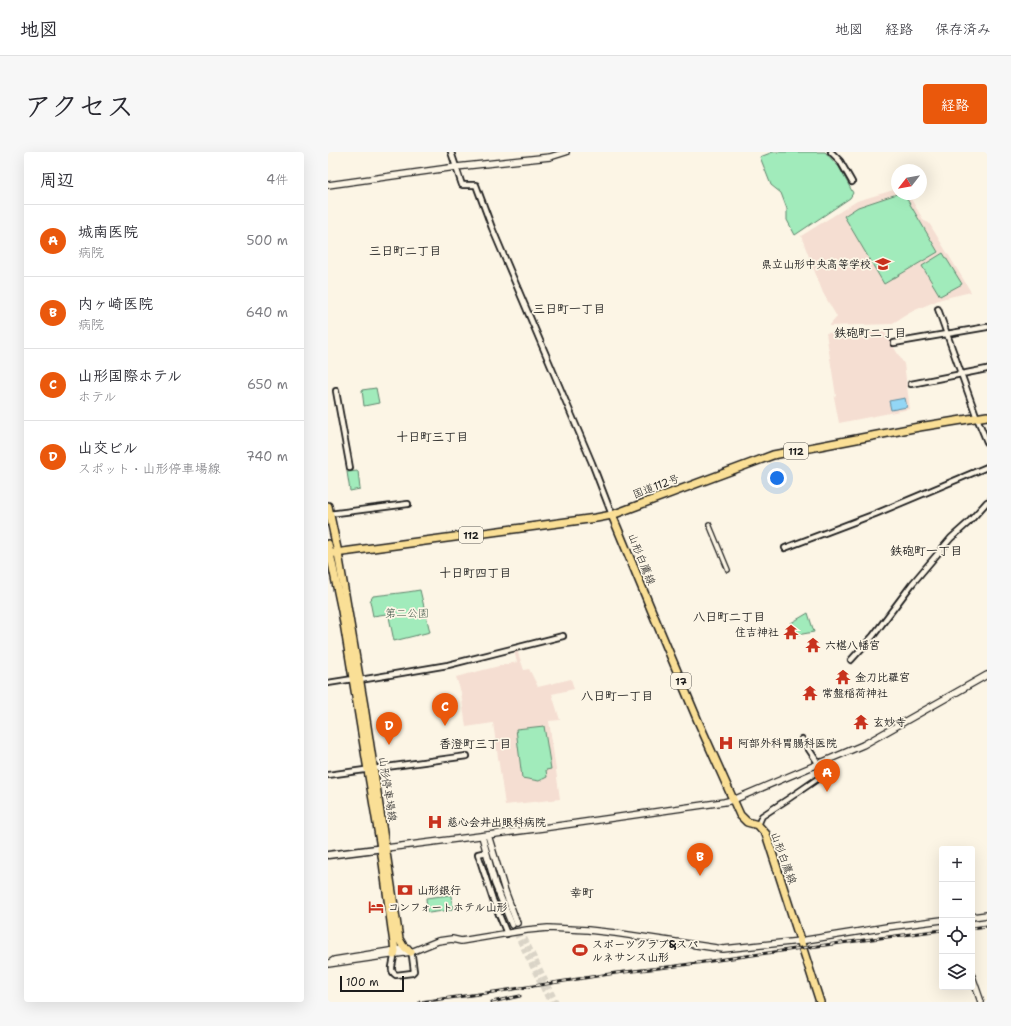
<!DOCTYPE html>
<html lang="ja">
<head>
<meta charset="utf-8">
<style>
	body { margin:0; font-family:"Shantell Sans","Klee One",sans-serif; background:#f7f7f7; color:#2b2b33 }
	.controls { position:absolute; right:12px; bottom:12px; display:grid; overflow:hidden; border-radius:4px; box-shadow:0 4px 16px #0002 }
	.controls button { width:36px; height:36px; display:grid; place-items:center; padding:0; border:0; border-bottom:1px solid #e1e1e2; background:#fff; color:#2b2b33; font:20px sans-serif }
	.compass { position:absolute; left:563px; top:12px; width:36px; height:36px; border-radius:50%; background:#fff; box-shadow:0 4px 16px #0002; rotate:239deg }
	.scale { position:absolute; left:12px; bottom:10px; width:64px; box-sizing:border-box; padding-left:4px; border:2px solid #1c1c1c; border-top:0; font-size:11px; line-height:14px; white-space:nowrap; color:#1c1c1c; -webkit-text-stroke:3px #fcf5e5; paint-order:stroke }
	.you { position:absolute; left:449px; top:326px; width:14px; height:14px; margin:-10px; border:3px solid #fff; border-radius:50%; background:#1a73e8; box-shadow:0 0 0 6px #1a73e833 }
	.badge { display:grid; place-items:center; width:26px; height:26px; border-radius:50%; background:#ea580c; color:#fff; font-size:13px; font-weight:700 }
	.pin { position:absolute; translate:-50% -33px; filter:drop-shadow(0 1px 2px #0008) }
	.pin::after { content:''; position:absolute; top:21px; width:14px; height:12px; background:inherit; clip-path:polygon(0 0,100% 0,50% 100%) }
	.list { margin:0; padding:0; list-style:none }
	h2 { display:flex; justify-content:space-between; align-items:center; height:52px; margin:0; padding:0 16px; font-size:17px }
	h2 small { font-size:13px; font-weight:400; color:#7c7c81 }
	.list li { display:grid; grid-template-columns:26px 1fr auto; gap:12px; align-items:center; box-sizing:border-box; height:72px; padding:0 16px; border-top:1px solid #e1e1e2 }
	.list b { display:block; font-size:15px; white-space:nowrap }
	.list p { margin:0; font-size:13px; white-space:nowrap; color:#7c7c81 }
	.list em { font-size:13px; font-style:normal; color:#7c7c81 }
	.icon { flex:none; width:22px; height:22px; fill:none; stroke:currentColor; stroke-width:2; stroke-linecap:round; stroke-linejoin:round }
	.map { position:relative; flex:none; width:659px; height:850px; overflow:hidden; border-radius:4px }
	header { display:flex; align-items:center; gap:24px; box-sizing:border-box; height:56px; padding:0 20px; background:#fff; border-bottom:1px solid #e1e1e2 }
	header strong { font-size:19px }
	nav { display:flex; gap:22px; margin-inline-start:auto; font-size:14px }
	.intro { display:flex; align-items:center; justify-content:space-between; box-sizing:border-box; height:96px; padding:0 24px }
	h1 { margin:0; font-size:28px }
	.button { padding:10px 18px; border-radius:4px; background:#ea580c; color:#fff; font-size:14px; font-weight:700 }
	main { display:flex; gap:24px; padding:0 24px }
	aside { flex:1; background:#fff; border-radius:4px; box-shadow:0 4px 16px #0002 }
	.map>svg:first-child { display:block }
	.built { fill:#f5ded2 }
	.green { fill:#a1ebbb; stroke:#5e846c }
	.water { fill:#93d6f5; stroke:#638c9e }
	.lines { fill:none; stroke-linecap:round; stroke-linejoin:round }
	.tertiary-tunnel { stroke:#dad4c7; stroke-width:5.5; stroke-dasharray:5.5 3; stroke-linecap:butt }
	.pedestrian-casing { stroke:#1c1c1c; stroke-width:6 }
	.minor-casing { stroke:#1c1c1c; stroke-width:8 }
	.tertiary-casing { stroke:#1c1c1c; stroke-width:8 }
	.secondary-casing { stroke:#1c1c1c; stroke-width:9 }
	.primary-casing { stroke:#1c1c1c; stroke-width:10 }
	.trunk-casing { stroke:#1c1c1c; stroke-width:10 }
	.pedestrian { stroke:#fcf5e5; stroke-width:3.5 }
	.minor { stroke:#fcf5e5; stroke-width:4.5 }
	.tertiary { stroke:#fcf5e5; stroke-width:5.5 }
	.secondary { stroke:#fcf5e5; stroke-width:6 }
	.primary { stroke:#fadf96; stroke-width:7 }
	.trunk { stroke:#fadf96; stroke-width:7 }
	.rail-casing { stroke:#1c1c1c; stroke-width:3 }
	.rail { stroke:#fcf5e5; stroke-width:1.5; stroke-dasharray:4.5; stroke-linecap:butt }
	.labels { text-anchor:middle; stroke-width:3.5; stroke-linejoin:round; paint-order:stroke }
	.shield { fill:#fcf5e5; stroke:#5f5d58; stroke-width:1 }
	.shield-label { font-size:10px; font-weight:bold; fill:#1c1c1c }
	.poi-label { font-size:11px; font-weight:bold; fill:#1c1c1c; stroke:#fcf5e5; text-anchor:start }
	.street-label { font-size:11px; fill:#1c1c1c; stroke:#fcf5e5 }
	.park-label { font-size:11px; fill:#445a4c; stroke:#fcf5e5 }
	.neighbourhood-label { font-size:12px; font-weight:bold; fill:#1c1c1c; stroke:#fcf5e5 }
</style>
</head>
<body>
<header>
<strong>地図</strong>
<nav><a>地図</a><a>経路</a><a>保存済み</a></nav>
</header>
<div class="intro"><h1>アクセス</h1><a class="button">経路</a></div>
<main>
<aside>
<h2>周辺<small>4件</small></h2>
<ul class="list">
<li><span class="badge">A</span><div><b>城南医院</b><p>病院</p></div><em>500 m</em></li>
<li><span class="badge">B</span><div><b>内ヶ崎医院</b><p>病院</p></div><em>640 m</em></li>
<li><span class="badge">C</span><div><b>山形国際ホテル</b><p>ホテル</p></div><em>650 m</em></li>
<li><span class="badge">D</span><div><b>山交ビル</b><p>スポット · 山形停車場線</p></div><em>740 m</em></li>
</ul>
</aside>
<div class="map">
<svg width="659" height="850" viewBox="0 0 659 850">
	<rect width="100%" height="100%" fill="#fcf5e5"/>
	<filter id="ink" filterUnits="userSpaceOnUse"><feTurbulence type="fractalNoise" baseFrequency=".025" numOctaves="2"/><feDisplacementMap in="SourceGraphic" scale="8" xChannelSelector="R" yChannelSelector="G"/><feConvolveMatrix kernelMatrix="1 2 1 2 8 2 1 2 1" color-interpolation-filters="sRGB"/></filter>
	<g filter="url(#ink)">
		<g class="built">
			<polygon points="569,37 569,42 580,42 596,69 601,71 643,140 613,147 585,159 563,172 501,174 509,165 495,141 473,84 529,49"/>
			<polygon points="556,179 576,212 582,257 511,271 506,245 508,244 498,181"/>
			<polygon points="189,498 196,518 201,517 210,535 243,527 246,537 224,542 232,568 221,569 232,647 177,653 165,571 138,575 133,540 128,525 175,513 189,510 186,499"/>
		</g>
		<g class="green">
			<polygon points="445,0 497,0 511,15 525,41 522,46 467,83 459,68 459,57 453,41 443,33 432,5"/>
			<polygon points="569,42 576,42 610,100 556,132 516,64 530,55"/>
			<polygon points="615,101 634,132 612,144 594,114"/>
			<polygon points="48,236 51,251 36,254 34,238"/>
			<polygon points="30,319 32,337 22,339 19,320"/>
			<path d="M92 438 102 480 66 489 61 465 58 462 45 464 42 449 45 444C61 442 76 441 92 438Z"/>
			<polygon points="480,461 486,480 469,483 463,471"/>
			<polygon points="216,574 223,617 218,618 219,625 211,629 194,626 188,577"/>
			<polygon points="122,743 123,744 125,756 123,758 101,761 99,759 98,746"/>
		</g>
		<polygon class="water" points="577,246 579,255 563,258 561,249"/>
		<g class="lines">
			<g class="tertiary-tunnel">
				<polyline points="189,771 228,850"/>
				<polyline points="184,773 222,850"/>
			</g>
			<g class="pedestrian-casing">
				<polyline id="pedestrian" points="381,372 400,418"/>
			</g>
			<g class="minor-casing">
				<g id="minor">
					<polyline points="123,0 134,33 148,33 164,76 264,311 284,363"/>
					<polyline points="503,0 512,9 524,30"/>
					<polyline points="610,157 649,266 659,290"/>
					<polyline points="566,191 659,175"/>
					<polyline points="583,232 659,217"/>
					<polyline points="8,239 22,316"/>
					<polyline points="1,362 80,352"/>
					<polyline points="457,396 547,362 659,315"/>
					<polyline points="523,508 545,484 584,432 623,386 641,370 659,350"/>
					<polyline points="32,528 120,513 235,484"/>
					<polyline points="0,531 25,527"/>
					<polyline points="474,587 490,611"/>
					<polyline points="0,623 139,604"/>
					<polyline points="430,673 434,664 460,647 498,621 493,610"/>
					<polyline points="159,700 150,702 165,748 179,782"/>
					<path d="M66 803C66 812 60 818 68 823L84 821 86 819 84 804 83 800"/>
				</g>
			</g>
			<g class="tertiary-casing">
				<g id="tertiary">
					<polyline points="0,33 128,15 222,5 238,0"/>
					<polyline points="160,683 177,739 189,771"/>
					<polyline points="154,684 167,732 184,773"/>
					<polyline points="58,696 215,676 396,650 405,648 535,593 659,523"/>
					<polyline points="644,765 659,763"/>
					<polyline points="3,810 6,808 80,796"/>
					<polyline points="0,812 83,800 110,789 124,787 133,789 199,778 220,776 260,778 287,781 395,797 472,789 559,775 614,768"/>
					<polyline points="644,824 653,850"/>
				</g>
			</g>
			<g class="secondary-casing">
				<polyline id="secondary" points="0,703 56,696"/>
			</g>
			<g class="primary-casing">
				<g id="primary">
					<polyline points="0,354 10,401 36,554 71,787 75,794 83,800"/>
					<polyline points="284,363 325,462 370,569 412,663 419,670 430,673 438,682 492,850"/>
					<polyline points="0,392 14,459 40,618 53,696 67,799 66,803"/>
				</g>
			</g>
			<g class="trunk-casing">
				<polyline id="trunk" points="0,402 268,366 284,363 445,303 591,275 659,264"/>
			</g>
			<use href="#pedestrian" class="pedestrian"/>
			<use href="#minor" class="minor"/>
			<use href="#tertiary" class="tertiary"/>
			<use href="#secondary" class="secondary"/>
			<use href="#primary" class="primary"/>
			<use href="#trunk" class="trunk"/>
			<g class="rail-casing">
				<g id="rail">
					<polyline points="644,776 659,774"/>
					<polyline points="92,850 173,839 288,821 348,814 474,796 614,778"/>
					<polyline points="164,850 192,844"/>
				</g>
			</g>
			<use href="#rail" class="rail"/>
		</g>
	</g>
	<defs>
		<g id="school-bare" transform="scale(1.2)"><path d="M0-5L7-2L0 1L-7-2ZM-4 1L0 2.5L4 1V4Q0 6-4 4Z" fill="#c8321e" stroke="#fcf5e5" stroke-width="2.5" paint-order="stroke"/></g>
		<g id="temple-bare" transform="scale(1.2)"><path d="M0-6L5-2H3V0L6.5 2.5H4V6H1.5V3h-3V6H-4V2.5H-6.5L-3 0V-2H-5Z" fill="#c8321e" stroke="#fcf5e5" stroke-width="2.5" paint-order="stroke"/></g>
		<g id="hospital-bare" transform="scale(1.2)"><path d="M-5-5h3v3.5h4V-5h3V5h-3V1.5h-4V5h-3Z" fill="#c8321e" stroke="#fcf5e5" stroke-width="2.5" paint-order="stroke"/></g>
		<g id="bank-bare" transform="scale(1.2)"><path d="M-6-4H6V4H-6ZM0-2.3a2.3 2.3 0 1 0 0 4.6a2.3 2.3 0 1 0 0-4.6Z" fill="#c8321e" stroke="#fcf5e5" stroke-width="2.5" paint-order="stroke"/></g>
		<g id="hotel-bare" transform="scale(1.2)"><path d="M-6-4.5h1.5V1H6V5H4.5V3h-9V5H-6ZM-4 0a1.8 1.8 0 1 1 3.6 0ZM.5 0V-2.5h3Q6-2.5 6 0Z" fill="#c8321e" stroke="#fcf5e5" stroke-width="2.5" paint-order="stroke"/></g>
		<g id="stadium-bare" transform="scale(1.2)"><path d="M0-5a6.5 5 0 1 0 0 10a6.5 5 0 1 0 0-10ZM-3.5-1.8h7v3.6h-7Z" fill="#c8321e" stroke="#fcf5e5" stroke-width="2.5" paint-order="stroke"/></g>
	</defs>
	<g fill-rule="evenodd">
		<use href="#school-bare" x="555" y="112"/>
		<use href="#temple-bare" x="463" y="480"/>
		<use href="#temple-bare" x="485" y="493"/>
		<use href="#temple-bare" x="515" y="525"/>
		<use href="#temple-bare" x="482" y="541"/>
		<use href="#temple-bare" x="533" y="570"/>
		<use href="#hospital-bare" x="398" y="591"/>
		<use href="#hospital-bare" x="107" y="670"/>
		<use href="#bank-bare" x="77" y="738"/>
		<use href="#hotel-bare" x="48" y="755"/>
		<use href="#stadium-bare" x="252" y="798"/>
	</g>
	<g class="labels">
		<g class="shield">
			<rect x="456" y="291" width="24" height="16" rx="3"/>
			<rect x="131" y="375" width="24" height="16" rx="3"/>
			<rect x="343" y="521" width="20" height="16" rx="3"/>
		</g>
		<g class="shield-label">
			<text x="468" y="303">112</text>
			<text x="143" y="387">112</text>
			<text x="353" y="533">17</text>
		</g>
		<g class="poi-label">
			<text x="543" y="116" text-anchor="end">県立山形中央高等学校</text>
			<text x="451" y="484" text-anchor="end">住吉神社</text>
			<text x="497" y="497">六椹八幡宮</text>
			<text x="527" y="529">金刀比羅宮</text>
			<text x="494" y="545">常盤稲荷神社</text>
			<text x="545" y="574">玄妙寺</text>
			<text x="410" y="595">阿部外科胃腸科医院</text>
			<text x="119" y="674">慈心会井出眼科病院</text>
			<text x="89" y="742">山形銀行</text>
			<text x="60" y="759">コンフォートホテル山形</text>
			<text x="264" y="796">スポーツクラブ&amp;スパ<tspan x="264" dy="13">ルネサンス山形</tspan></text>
		</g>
		<g class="street-label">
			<text transform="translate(328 334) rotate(-21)" y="4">国道112号</text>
			<text transform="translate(314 407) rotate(68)" y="4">山形白鷹線</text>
			<text transform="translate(60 637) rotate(81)" y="4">山形停車場線</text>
			<text transform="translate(456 706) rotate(70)" y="4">山形白鷹線</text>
		</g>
		<g class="park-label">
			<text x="79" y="465">第二公園</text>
		</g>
		<g class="neighbourhood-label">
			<text x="77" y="103">三日町二丁目</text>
			<text x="241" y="161">三日町一丁目</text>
			<text x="542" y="185">鉄砲町二丁目</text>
			<text x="104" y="289">十日町三丁目</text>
			<text x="598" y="403">鉄砲町一丁目</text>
			<text x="147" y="425">十日町四丁目</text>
			<text x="401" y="469">八日町二丁目</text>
			<text x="289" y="548">八日町一丁目</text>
			<text x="147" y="596">香澄町三丁目</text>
			<text x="254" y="745">幸町</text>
		</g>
	</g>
</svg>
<div class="controls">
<button>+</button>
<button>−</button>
<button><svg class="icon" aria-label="locate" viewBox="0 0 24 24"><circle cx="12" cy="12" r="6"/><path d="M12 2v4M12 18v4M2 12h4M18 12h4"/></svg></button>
<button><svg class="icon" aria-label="layers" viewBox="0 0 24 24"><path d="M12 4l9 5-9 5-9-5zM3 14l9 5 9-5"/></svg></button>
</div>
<svg class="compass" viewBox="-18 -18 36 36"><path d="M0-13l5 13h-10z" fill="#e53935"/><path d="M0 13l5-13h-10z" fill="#7c7c81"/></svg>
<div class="scale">100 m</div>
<div class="you"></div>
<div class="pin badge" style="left:499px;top:640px">A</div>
<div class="pin badge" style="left:372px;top:724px">B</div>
<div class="pin badge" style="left:117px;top:574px">C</div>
<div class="pin badge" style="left:61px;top:593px">D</div>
</div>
</main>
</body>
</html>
